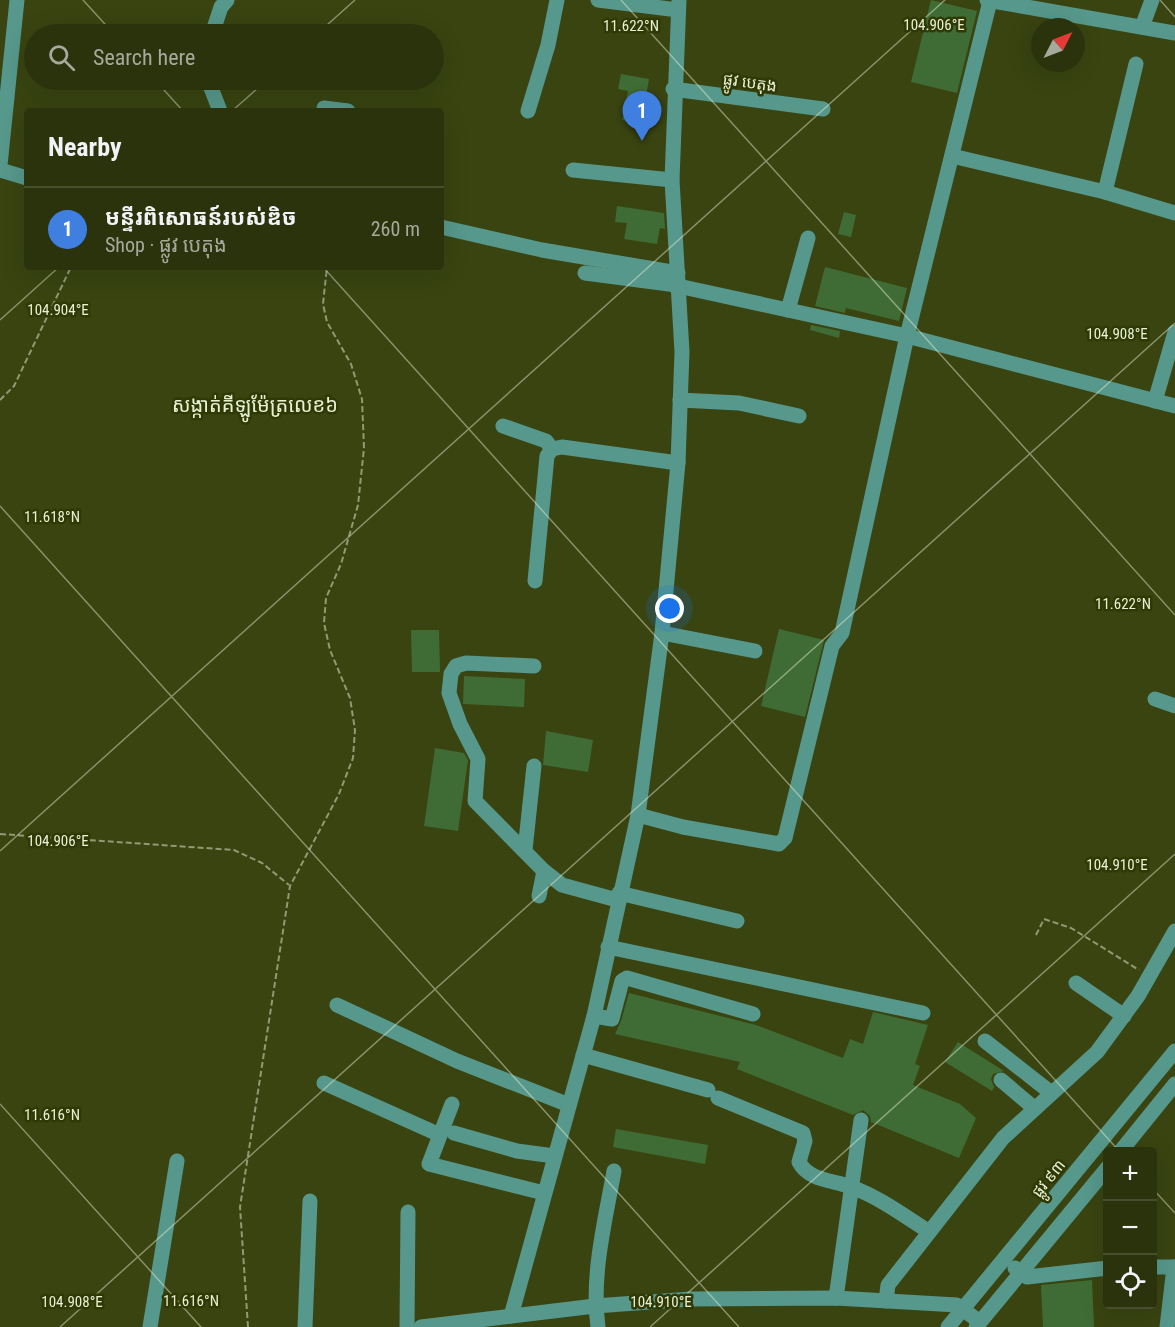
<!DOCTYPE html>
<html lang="en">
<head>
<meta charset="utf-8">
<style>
	body { margin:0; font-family:"Roboto Condensed","Noto Sans Khmer",sans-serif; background:#373f1b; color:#f1f3f6 }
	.controls { position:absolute; right:18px; bottom:18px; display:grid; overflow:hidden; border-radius:6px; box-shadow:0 6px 24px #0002 }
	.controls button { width:54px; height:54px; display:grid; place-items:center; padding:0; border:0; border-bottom:2px solid #474e2e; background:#2b330d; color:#f1f3f6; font:30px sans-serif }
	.compass { position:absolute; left:1031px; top:18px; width:54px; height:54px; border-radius:50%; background:#2b330d; box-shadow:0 6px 24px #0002; rotate:48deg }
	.you { position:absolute; left:670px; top:609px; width:21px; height:21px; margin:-15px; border:4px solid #fff; border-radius:50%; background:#1a73e8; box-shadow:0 0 0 9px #1a73e833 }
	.badge { display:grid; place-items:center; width:39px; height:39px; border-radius:50%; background:#d6ab8b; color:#fff; font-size:20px; font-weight:700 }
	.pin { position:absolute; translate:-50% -50px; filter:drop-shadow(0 2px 3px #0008) }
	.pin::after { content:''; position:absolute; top:32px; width:21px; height:18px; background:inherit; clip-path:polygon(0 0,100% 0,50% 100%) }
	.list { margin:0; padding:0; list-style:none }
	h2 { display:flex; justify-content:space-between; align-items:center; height:78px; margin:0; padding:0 24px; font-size:26px }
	h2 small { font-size:20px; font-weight:400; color:#a6aa9d }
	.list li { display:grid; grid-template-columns:39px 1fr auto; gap:18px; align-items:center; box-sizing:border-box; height:84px; padding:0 24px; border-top:2px solid #474e2e }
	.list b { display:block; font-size:22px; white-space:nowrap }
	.list p { margin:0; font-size:20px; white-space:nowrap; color:#a6aa9d }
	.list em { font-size:20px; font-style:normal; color:#a6aa9d }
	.icon { flex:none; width:33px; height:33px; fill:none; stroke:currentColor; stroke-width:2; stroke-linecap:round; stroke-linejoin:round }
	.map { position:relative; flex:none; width:1175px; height:1327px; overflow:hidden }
	.search { position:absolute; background:#2b330d; box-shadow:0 6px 24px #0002; left:24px; top:24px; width:420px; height:66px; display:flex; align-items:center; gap:15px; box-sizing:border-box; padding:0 21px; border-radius:33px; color:#a6aa9d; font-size:22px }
	.panel { position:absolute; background:#2b330d; box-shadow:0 6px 24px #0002; left:24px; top:108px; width:420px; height:162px; border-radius:6px }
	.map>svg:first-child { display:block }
	.building { fill:#3f6c35 }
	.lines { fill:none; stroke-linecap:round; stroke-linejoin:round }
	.path { stroke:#919a73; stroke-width:2; stroke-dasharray:6 3; stroke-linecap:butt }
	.minor { stroke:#56988b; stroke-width:15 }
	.ticks { fill:none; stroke:#e8f0d4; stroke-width:1.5; stroke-opacity:0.45 }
	.labels { text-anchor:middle; stroke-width:5; stroke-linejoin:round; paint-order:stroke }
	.street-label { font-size:16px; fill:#e8f0d4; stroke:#2f3904 }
	.quarter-label { font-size:20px; fill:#e8f0d4; stroke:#2f3904 }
	.ticks-label { font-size:15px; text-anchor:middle; fill:#e8f0d4; stroke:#2f3904; stroke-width:5; stroke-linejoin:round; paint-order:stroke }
</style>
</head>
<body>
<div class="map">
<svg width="1175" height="1327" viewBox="0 0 1175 1327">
	<rect width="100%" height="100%" fill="#394411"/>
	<g class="building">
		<polygon points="931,0 977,11 957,93 911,82"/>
		<polygon points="621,74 649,79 644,108 651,110 648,125 622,120 628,91 618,89"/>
		<polygon points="617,206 664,213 665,229 660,228 657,244 624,239 627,223 615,222"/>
		<polygon points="844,212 856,215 851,237 838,234"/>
		<polygon points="825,267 907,288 899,321 846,308 845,313 815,306"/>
		<polygon points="811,325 840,331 839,338 810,330"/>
		<polygon points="779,629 824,640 805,717 761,706"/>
		<polygon points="411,630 439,630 440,672 412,672"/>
		<polygon points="464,676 525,679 524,707 463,704"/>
		<polygon points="546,731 593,740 588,772 543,765"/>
		<polygon points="435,748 464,753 468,760 458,831 424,826"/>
		<polygon points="629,993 756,1025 843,1058 850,1039 863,1044 873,1012 928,1025 915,1064 920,1066 913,1085 960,1104 976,1118 959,1158 871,1122 870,1116 863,1110 853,1115 737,1069 740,1062 615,1034 621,1021"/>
		<polygon points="958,1042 1004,1071 993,1074 991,1079 994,1087 992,1091 945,1062"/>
		<polygon points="616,1129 708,1145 705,1164 613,1147"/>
		<polygon points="1092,1280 1094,1327 1043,1327 1041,1285"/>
	</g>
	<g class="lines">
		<g class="path">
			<polyline points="0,400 14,386 71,267"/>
			<polyline points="0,834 234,850 262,863 289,885"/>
			<polyline points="1036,935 1044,919 1071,928 1139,970"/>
			<polyline points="248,1327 240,1207 290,886 339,794 353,758 355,730 350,698 330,650 324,623 326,598 341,564 358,505 364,448 362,399 351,364 327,322 323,304 327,267"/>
		</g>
		<g class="minor">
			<polyline points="598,0 678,10"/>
			<polyline points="987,0 1175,33"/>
			<polyline points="990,1 907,336 1175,406"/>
			<polyline points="1142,27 1152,0"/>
			<polyline points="212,34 221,7 227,0"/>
			<polyline points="208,80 220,111"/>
			<polyline points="673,89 823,109"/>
			<polyline points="324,108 348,111"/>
			<polyline points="528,111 548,45 557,0"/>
			<polyline points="952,156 1105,192 1175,213"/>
			<polyline points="0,165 17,0"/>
			<polyline points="0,170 27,178"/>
			<polyline points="573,170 672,180"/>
			<polyline points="1105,192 1136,64"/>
			<polyline points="441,227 542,250 678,273"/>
			<polyline points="585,273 669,284 907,336 842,633 832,646 785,838 779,844 683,827 638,815"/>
			<polyline points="788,310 808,238"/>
			<polyline points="680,400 739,403 799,416"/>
			<polyline points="1155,401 1175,332"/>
			<polyline points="503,426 546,441 552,449"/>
			<polyline points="535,581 547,456 552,449 562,447 678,463"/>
			<polyline points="662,633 755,651"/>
			<polyline points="534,666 466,663 456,666 451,674 449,693 460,724 478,759 475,801 544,871 562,885 617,900"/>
			<polyline points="1155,699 1175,706"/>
			<polyline points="525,850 534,766"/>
			<polyline points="619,893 737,921"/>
			<polyline points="539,896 544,871"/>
			<polyline points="608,947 923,1013"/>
			<polyline points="1076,983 1124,1016"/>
			<polyline points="337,1005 457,1061 569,1105"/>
			<polyline points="594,1016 612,1019 622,981 627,978 753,1014"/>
			<polyline points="985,1041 1050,1092"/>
			<polyline points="583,1055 708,1090"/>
			<polyline points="1001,1080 1034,1108"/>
			<polyline points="324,1083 440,1135"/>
			<path d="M718 1098 803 1133 805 1141 799 1162C809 1181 833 1180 851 1187 879 1197 903 1215 928 1231"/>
			<polyline points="452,1104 429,1164 544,1193"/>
			<polyline points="454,1133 517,1151 554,1156"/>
			<polyline points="1120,1152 1175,1084"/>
			<polyline points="1152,1267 1175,1267"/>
			<polyline points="1015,1268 1027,1277 1108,1268"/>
			<polyline points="836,1298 861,1120"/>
			<polyline points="886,1301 888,1285 1003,1138 1097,1052 1138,996 1175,931"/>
			<polyline points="511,1316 594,1016 638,815 662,633 678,463 682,352 672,180 679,0"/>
			<polyline points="150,1327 177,1161"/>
			<polyline points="305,1327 310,1201"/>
			<polyline points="407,1327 408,1212"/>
			<polyline points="421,1327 595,1306 691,1299 836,1298 957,1305 980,1322"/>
			<path d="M598 1327C591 1275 605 1222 614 1171"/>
			<polyline points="948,1327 1175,1051"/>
			<polyline points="976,1327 1108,1167"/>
			<polyline points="1167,1327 1174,1267"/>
		</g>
	</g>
	<path class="ticks" d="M83 0 114 34M621 0 1175 615M1160 0 1175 17M317 34 355 0M155 80 183 111M232 111 267 80M323 267 1120 1152M0 320 59 267M0 506 739 1327M0 851 945 0M0 1104 201 1327M1152 1188 1175 1213M60 1327 1175 323M650 1327 1175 854"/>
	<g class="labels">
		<g class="street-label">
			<text transform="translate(750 82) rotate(8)" y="6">ផ្លូវ បេតុង</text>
			<text transform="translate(1048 1178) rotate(-51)" y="6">ផ្លូវ ៩៣</text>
		</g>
		<g class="quarter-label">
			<text x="255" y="412">សង្កាត់គីឡូម៉ែត្រលេខ៦</text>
		</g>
	</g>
	<g class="ticks-label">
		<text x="934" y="30">104.906°E</text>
		<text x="631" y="31">11.622°N</text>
		<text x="58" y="315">104.904°E</text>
		<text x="1117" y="339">104.908°E</text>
		<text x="52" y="522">11.618°N</text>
		<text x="1123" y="609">11.622°N</text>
		<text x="58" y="846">104.906°E</text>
		<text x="1117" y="870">104.910°E</text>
		<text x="52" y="1120">11.616°N</text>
		<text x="191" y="1306">11.616°N</text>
		<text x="72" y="1307">104.908°E</text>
		<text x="661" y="1307">104.910°E</text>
	</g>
</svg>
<div class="controls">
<button>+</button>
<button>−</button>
<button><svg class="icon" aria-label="locate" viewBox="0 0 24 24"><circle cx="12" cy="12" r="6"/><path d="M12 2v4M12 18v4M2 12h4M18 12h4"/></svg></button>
</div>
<svg class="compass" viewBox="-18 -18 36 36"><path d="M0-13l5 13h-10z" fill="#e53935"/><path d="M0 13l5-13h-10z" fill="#a6aa9d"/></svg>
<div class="you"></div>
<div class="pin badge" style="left:642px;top:141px;background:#3f7fe0">1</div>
<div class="search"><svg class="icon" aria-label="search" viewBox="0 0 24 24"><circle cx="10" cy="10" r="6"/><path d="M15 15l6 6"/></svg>Search here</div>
<section class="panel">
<h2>Nearby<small></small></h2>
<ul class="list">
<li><span class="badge" style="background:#3f7fe0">1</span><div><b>មន្ទីរពិសោធន៍របស់ឌិច</b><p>Shop · ផ្លូវ បេតុង</p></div><em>260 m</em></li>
</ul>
</section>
</div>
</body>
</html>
